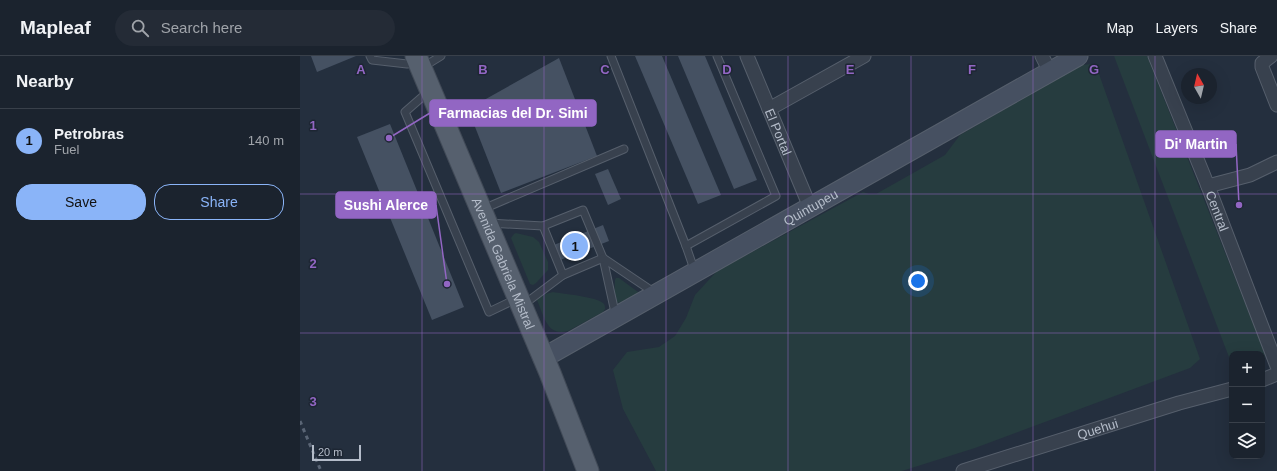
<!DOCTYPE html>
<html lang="en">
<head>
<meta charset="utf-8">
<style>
	body { margin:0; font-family:Arial,sans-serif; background:#242b36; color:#f1f3f6 }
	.controls { position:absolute; right:12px; bottom:12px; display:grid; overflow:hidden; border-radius:8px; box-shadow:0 4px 16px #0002 }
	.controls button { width:36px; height:36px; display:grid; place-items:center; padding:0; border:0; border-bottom:1px solid #39404a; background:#1b232e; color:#f1f3f6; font:20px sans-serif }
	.compass { position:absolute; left:881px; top:12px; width:36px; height:36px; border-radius:50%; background:#1b232e; box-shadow:0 4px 16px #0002; rotate:352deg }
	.scale { position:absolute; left:12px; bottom:10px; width:49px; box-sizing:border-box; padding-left:4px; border:2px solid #b4bcc9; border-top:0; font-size:11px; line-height:14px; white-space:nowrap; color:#b4bcc9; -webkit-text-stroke:3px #1d2633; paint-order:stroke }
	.you { position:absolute; left:618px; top:225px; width:14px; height:14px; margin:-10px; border:3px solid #fff; border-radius:50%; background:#1a73e8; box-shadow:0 0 0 6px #1a73e833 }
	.badge { display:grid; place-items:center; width:26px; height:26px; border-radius:50%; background:#8ab4f8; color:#111; font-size:13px; font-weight:700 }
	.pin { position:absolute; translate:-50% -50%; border:2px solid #fff; box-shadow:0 1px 4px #0006 }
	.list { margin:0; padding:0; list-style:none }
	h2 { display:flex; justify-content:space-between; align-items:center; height:52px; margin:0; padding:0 16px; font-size:17px }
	h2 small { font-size:13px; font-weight:400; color:#a0a4aa }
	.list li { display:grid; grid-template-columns:26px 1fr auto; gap:12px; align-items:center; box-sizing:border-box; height:64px; padding:0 16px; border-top:1px solid #39404a }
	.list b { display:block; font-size:15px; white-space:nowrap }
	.list p { margin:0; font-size:13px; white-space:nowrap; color:#a0a4aa }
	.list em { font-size:13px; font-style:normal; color:#a0a4aa }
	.actions { display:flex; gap:8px; padding:12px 16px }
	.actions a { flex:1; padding:9px 0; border:1px solid #8ab4f8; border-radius:16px; text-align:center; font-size:14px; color:#8ab4f8 }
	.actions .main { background:#8ab4f8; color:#111 }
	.icon { flex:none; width:22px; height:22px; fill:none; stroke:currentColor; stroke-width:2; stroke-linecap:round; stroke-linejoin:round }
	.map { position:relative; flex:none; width:977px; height:415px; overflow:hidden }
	header { display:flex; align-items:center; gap:24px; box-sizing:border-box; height:56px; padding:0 20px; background:#1b232e; border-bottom:1px solid #39404a }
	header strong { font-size:19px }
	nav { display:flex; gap:22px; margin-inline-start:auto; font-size:14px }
	.search { width:280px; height:36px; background:#242b36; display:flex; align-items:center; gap:10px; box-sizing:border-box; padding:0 14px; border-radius:22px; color:#a0a4aa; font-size:15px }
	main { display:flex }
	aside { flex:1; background:#1b232e }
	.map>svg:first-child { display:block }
	.green { fill:#263c3f }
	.building { fill:#455162 }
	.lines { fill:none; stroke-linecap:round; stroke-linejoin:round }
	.lane-casing { stroke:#565f6c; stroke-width:9 }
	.street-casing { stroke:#565f6c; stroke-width:15 }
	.secondary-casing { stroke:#565f6c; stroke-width:21 }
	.primary-casing { stroke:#414a57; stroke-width:23 }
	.lane { stroke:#38414e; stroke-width:7 }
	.street { stroke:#38414e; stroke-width:13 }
	.secondary { stroke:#465061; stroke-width:19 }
	.primary { stroke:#56606e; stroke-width:21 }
	.rail { stroke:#5a6575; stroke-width:3; stroke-dasharray:4 4; stroke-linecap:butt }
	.grid { fill:none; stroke:#9266c3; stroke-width:1; stroke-opacity:0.55 }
	.labels { text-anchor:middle; stroke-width:3; stroke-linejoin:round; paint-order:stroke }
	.street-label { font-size:13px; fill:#b4bcc9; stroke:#1d2633 }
	.grid-label { font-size:13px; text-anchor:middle; font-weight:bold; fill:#9266c3; stroke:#1d2633; stroke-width:3; stroke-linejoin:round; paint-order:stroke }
	.leader { fill:none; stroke:#9266c3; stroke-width:1.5 }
	.callout-dot { fill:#9266c3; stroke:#1d2633; stroke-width:1.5 }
	.callout { fill:#9266c3; stroke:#9266c3; stroke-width:1.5 }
	.callout-label { font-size:14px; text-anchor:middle; font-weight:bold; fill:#fff }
</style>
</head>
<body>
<header>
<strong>Mapleaf</strong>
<div class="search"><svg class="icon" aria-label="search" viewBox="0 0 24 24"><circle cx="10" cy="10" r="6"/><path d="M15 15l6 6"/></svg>Search here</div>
<nav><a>Map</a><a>Layers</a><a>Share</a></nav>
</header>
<main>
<aside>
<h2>Nearby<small></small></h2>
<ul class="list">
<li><span class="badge">1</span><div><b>Petrobras</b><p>Fuel</p></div><em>140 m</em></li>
</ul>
<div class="actions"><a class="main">Save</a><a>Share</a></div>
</aside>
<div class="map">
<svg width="977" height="415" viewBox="0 0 977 415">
	<rect width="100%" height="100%" fill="#242f3e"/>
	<g class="green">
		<polygon points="814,0 847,0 964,295 965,301 962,308 962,298 932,298 932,309"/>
		<polygon points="792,8 796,11 799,18 900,303 890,312 675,392 602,415 356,415 323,353 313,314 327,296 359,291 375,280 386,262 395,239 417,215 563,136 569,138 576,138 645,99 660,79 782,9"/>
		<polygon points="216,177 233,181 239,186 248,206 248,214 236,227 233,229 230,228 211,182 214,178"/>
		<polygon points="316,222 319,222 338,236 337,238 321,246 316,247 314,243 315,224"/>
		<path d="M253 236C264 238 297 241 303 247 305 249 305 250 305 253L303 256 268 275C247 281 244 260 237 244L242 239Z"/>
	</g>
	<g class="building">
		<polygon points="11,0 56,0 17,16"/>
		<polygon points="335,0 362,0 421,139 398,148"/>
		<polygon points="378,0 405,0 457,124 434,133"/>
		<polygon points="259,2 297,100 201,137 168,53"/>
		<polygon points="90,68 164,251 132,264 57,81"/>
		<polygon points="308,113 321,143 308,149 295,118"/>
		<polygon points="303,169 309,185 255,206 249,191"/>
	</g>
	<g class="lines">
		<g class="lane-casing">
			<g id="lane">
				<polyline points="70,0 72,4 107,8 117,6"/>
				<polyline points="311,0 386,190 395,216"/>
				<polyline points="123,11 141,0"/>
				<polyline points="129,35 105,56 189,256 216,243"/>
				<polyline points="183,153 324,93"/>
				<polyline points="189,167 243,170 283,154 303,202 316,261"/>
				<polyline points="243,170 263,219"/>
				<polyline points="386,190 476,140 417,0"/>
				<polyline points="223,249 263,219 303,202 355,237"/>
			</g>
		</g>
		<g class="street-casing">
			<g id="street">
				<path id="s1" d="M447 0 510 151"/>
				<polyline points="742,0 750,16"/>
				<path id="s2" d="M855 0 908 130 977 310"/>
				<polyline points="971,0 962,7 962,11 977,49"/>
				<polyline points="469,53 564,0"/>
				<polyline points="908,130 950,119 977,106"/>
				<polyline points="962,324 977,318"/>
				<path id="s3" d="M663 415 879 347 932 333"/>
			</g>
		</g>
		<g class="secondary-casing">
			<g id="secondary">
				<path id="s4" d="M243 302 778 0"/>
			</g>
		</g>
		<g class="primary-casing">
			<g id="primary">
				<path id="s5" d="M116 0 250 317 288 415"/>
			</g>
		</g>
		<use href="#lane" class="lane"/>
		<use href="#street" class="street"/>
		<use href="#secondary" class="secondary"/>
		<use href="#primary" class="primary"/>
		<polyline class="rail" points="0,365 21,415"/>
	</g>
	<path class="grid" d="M122 0V415M244 0V415M366 0V415M488 0V415M611 0V415M733 0V415M855 0V415M0 138H977M0 277H977"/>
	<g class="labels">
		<g class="street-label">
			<text dy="5" stroke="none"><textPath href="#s1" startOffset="82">El Portal</textPath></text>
			<text dy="5" stroke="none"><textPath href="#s4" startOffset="307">Quintupeu</textPath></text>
			<text dy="5" stroke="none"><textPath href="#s2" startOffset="167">Central</textPath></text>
			<text dy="5" stroke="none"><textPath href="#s5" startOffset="225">Avenida Gabriela Mistral</textPath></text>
			<text dy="5" stroke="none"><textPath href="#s3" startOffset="141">Quehui</textPath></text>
		</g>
	</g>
	<g class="grid-label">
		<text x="61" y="18">A</text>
		<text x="183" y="18">B</text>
		<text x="305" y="18">C</text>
		<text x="427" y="18">D</text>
		<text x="550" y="18">E</text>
		<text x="672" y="18">F</text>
		<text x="794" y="18">G</text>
		<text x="13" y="74">1</text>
		<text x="13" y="212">2</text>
		<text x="13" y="350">3</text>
	</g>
	<path class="leader" d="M89 82L130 57M939 149L936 88M147 228L136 149"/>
	<g class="callout-dot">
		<circle cx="89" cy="82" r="4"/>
		<circle cx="939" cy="149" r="4"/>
		<circle cx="147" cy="228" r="4"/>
	</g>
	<g class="callout">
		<rect x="130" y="44" width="166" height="26" rx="4"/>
		<rect x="856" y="75" width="80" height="26" rx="4"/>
		<rect x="36" y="136" width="100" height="26" rx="4"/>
	</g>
	<g class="callout-label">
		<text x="213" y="62">Farmacias del Dr. Simi</text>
		<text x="896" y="93">Di' Martin</text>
		<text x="86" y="154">Sushi Alerce</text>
	</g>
</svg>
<div class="controls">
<button>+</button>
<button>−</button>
<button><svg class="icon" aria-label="layers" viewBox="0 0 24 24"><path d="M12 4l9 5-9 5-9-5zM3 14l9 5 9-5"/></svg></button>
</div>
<svg class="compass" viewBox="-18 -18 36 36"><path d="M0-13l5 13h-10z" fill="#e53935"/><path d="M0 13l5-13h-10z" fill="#a0a4aa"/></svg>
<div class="scale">20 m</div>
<div class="you"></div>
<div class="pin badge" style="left:275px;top:190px">1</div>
</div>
</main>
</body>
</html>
